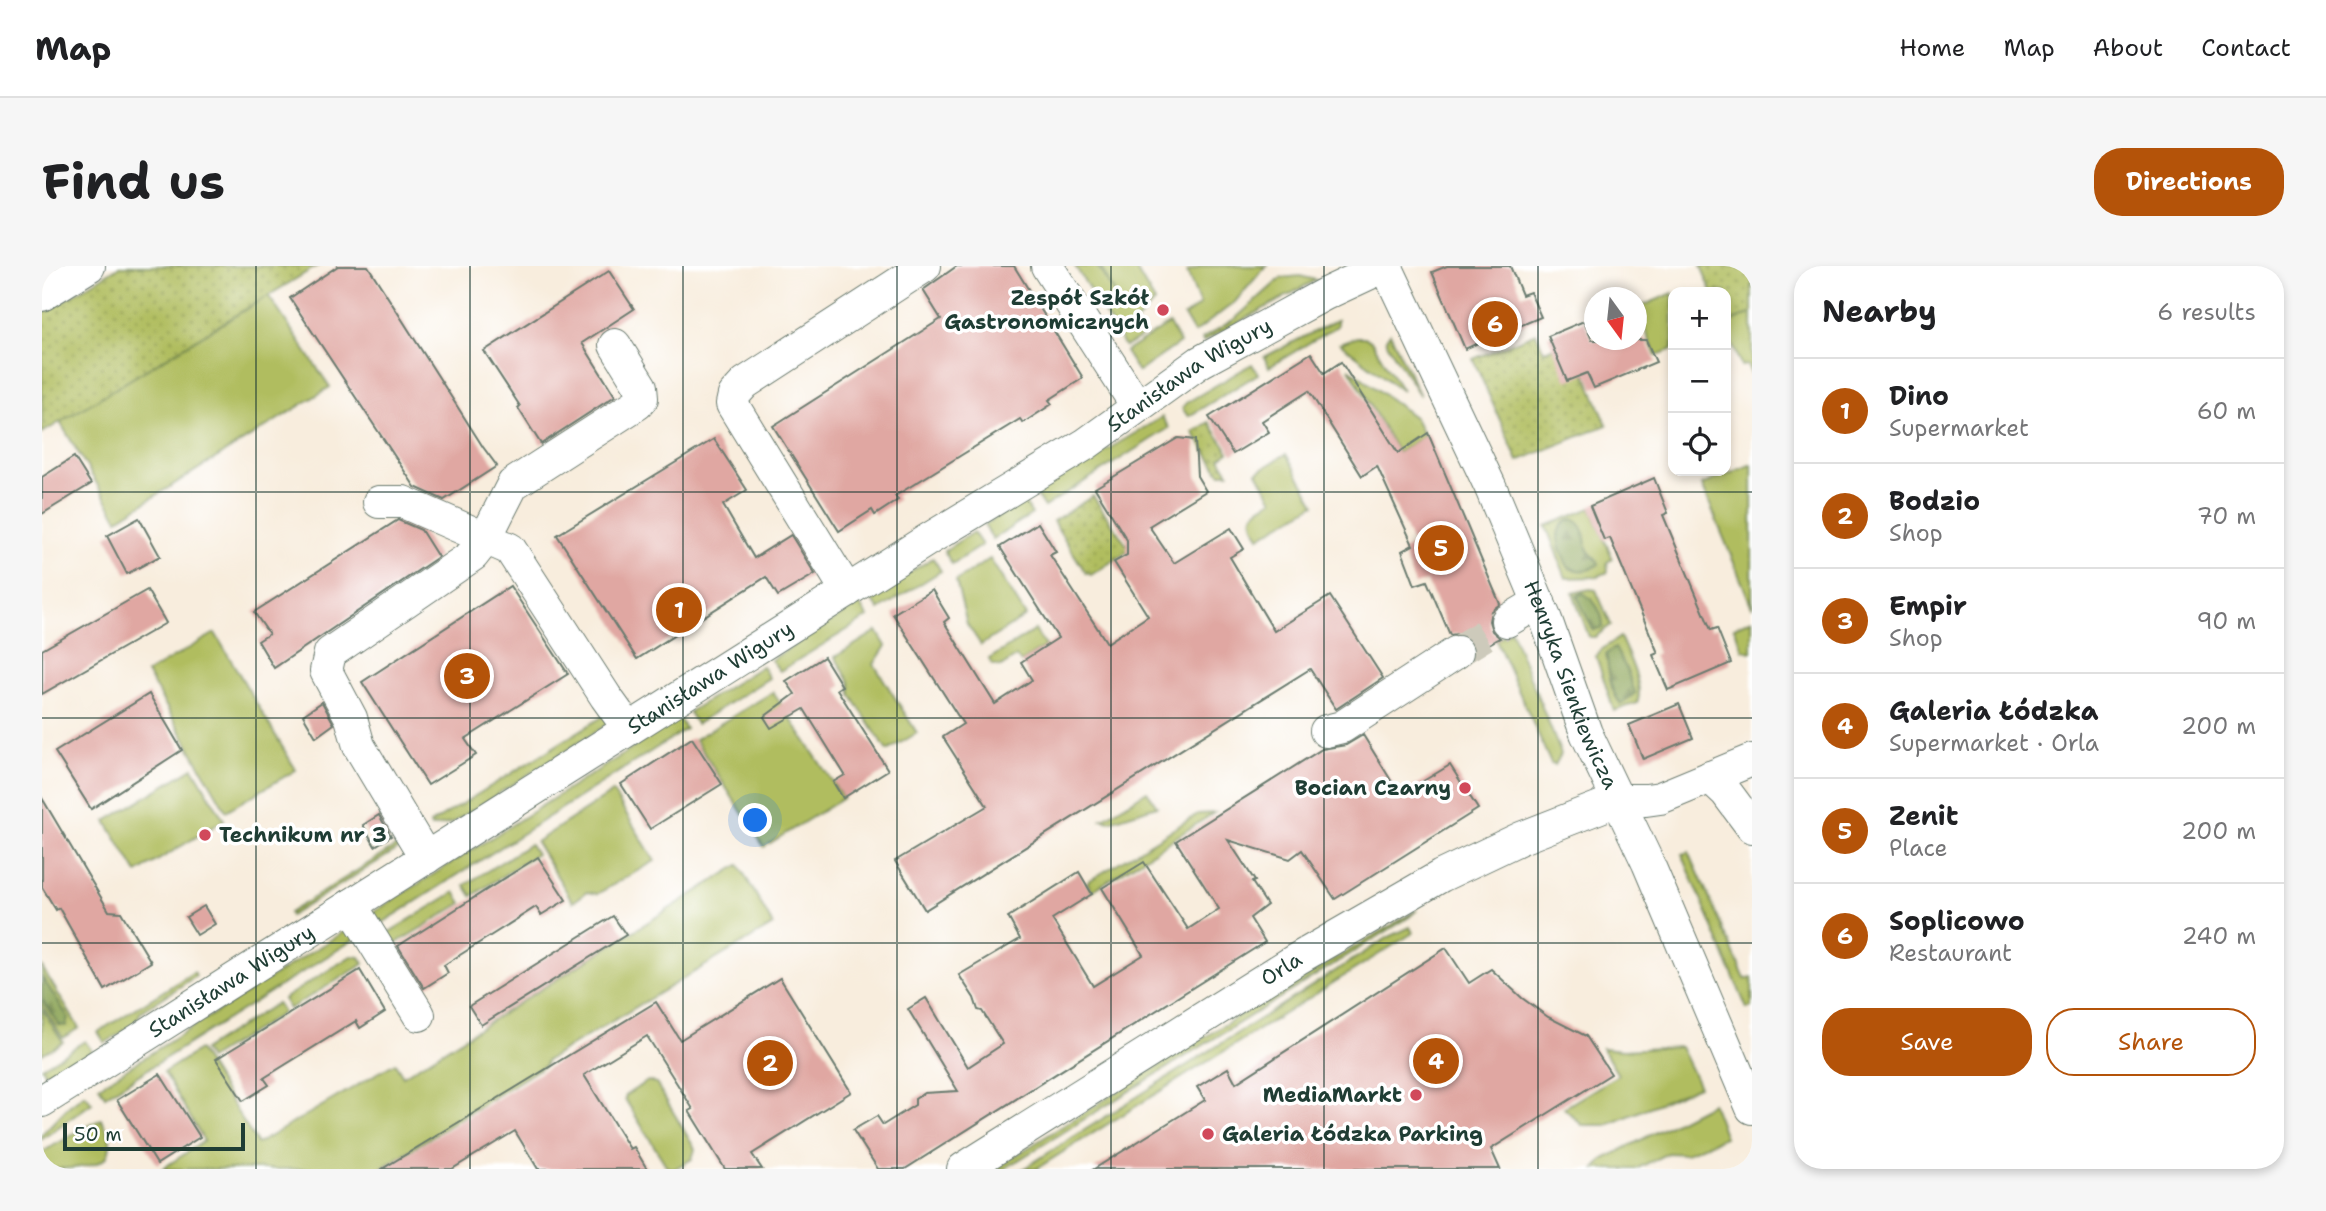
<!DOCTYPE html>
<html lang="en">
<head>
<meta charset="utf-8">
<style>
	body { margin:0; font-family:"Shantell Sans",sans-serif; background:#f6f6f6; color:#202124 }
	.controls { position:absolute; right:21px; top:21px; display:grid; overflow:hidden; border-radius:14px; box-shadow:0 4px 10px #0003 }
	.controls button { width:63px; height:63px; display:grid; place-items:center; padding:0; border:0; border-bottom:2px solid #e0e0e0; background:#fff; color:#202124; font:35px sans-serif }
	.compass { position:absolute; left:1542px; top:21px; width:63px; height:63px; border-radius:50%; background:#fff; box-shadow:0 4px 10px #0003; rotate:165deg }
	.scale { position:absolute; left:21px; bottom:18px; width:182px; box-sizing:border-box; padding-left:7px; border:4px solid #1f3d34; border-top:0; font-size:19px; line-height:24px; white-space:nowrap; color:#1f3d34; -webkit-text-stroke:5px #fff; paint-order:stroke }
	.you { position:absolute; left:714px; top:555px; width:24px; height:24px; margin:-18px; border:5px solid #fff; border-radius:50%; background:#1a73e8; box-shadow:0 0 0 10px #1a73e833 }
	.badge { display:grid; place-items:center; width:46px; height:46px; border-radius:50%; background:#b45309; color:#fff; font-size:23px; font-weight:700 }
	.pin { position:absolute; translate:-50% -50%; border:4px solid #fff; box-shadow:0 2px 7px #0006 }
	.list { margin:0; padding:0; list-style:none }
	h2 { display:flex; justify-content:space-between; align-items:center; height:91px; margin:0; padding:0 28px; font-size:30px }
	h2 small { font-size:23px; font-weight:400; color:#757577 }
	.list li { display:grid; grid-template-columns:46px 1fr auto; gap:21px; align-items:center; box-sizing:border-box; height:105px; padding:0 28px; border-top:2px solid #e0e0e0 }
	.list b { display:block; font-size:26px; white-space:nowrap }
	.list p { margin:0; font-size:23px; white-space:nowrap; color:#757577 }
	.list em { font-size:23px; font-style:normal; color:#757577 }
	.actions { display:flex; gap:14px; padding:21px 28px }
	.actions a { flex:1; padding:16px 0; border:2px solid #b45309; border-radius:28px; text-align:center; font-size:24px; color:#b45309 }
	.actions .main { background:#b45309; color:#fff }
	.icon { flex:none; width:38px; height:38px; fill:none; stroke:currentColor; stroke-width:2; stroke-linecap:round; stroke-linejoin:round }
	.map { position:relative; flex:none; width:1710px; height:903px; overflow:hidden; border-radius:28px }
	header { display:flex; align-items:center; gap:42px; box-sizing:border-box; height:98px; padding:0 35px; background:#fff; border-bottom:2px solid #e0e0e0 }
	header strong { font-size:33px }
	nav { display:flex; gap:38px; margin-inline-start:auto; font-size:24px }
	.intro { display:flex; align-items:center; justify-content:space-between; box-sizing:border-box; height:168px; padding:0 42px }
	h1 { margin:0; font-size:49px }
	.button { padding:18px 32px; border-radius:28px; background:#b45309; color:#fff; font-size:24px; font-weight:700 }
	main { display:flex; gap:42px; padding:0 42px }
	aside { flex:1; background:#fff; border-radius:28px; box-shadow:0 4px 10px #0003 }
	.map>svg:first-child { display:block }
	.grass { fill:#b0bd5f; stroke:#687d4a; stroke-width:2 }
	.forest { fill:url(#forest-firs); stroke:#567045; stroke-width:2 }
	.park { fill:url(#park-dots); stroke:#687d4a; stroke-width:2 }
	.building { fill:#e0a7a2 }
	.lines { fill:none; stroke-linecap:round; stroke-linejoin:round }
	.minor-tunnel { stroke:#cdcabb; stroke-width:32; stroke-dasharray:32 16; stroke-linecap:butt }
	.minor-casing { stroke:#6b7b6f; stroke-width:34 }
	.minor { stroke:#fff; stroke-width:32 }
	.grid { fill:none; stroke:#1f3d34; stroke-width:2; stroke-opacity:0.55 }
	.poi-dot { fill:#d1495b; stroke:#fff; stroke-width:2.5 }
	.labels { text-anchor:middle; stroke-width:7; stroke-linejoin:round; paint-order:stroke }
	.poi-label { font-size:21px; font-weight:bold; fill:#1f3d34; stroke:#fff; text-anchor:end }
	.street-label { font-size:21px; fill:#1f3d34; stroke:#fff }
</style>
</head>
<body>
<header>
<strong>Map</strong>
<nav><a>Home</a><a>Map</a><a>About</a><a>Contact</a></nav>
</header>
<div class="intro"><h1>Find us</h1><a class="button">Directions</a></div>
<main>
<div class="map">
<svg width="1710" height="903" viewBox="0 0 1710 903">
	<defs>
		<pattern id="forest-firs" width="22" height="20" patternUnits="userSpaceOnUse" patternTransform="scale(1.75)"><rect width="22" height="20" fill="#8ca456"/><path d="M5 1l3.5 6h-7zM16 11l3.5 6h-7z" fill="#728748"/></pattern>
		<pattern id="park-dots" width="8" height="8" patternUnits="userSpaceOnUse" patternTransform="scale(1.75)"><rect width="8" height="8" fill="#b0bd5f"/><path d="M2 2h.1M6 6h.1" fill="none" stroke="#8f9b4f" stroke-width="1.8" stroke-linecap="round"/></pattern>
	</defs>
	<rect width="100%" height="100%" fill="#fff"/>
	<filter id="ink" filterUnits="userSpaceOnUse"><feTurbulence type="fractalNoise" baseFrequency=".0143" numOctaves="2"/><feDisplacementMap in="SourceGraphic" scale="14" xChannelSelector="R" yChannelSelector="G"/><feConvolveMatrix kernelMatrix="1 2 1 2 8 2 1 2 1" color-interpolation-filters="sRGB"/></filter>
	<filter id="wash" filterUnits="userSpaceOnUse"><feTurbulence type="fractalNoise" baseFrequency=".00686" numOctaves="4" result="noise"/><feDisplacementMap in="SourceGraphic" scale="28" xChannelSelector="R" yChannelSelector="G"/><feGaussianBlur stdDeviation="1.57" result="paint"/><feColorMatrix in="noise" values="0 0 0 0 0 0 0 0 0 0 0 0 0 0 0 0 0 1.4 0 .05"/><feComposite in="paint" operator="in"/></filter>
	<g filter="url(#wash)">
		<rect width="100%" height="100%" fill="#f8eddd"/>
		<g class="grass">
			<polygon points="1033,0 1055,0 1076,33 1058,0 1092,0 1113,36 1094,56 1101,70 1083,81"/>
			<polygon points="1159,0 1224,0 1193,36 1152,67 1142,50 1158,39 1145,6"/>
			<polygon points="1258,10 1274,14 1161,76 1160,73 1194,52 1239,12"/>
			<polygon points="1631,27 1631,83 1614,90 1598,51 1595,52 1595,42"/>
			<polygon points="226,29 288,121 76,253 18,156"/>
			<polygon points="1710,47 1710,109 1705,99 1699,100 1684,63 1684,58"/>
			<polygon points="1295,54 1295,60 1227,101 1222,91"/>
			<polygon points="1127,58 1138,77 1096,106 1083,86"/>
			<polygon points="1348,67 1378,130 1346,79 1344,73"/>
			<polygon points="1315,71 1323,71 1330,76 1360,125 1298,77"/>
			<polygon points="1210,98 1216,108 1147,150 1145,149 1140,142 1144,137"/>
			<polygon points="1307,102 1373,152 1382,170 1356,187"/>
			<polygon points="1120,151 1127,162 1002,241 993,227"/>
			<path d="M1244 188 1273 238 1217 271C1204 247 1211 246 1231 234L1215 206Z"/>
			<polygon points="1710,198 1710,341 1660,219"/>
			<polygon points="979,236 983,237 990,248 951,273 942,259"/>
			<polygon points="1549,242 1571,293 1565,296 1566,306 1554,311 1524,312 1504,260"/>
			<polygon points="931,266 940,279 910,298 902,285"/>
			<polygon points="891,292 899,305 837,344 828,331"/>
			<polygon points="948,293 984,350 939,379 925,358 914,315"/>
			<polygon points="1548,323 1554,324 1569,359 1553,371 1547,371 1531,327"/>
			<polygon points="817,338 826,351 738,405 729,394"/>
			<polygon points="1710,353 1710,386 1701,384 1692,361"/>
			<polygon points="993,364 1003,380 979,396 974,391 959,401 950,399 947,393"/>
			<polygon points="1469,364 1519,488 1513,499 1509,498 1454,374"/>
			<polygon points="835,365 844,380 832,398 875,467 845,485 809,429 808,416 793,391"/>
			<polygon points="173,367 254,504 184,545 105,407"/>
			<path d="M1578 371C1585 387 1603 421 1595 437L1572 445 1554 390 1559 384Z"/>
			<polygon points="720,400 727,412 654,458 647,446"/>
			<polygon points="731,426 801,532 722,581 653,473"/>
			<polygon points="568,446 566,458 410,557 389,561 388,558"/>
			<polygon points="637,453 644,463 334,661 327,649"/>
			<polygon points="151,502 182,554 95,607 64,555"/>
			<polygon points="1105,525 1115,540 1068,555 1060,553"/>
			<polygon points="571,526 613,595 555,628 545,626 531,636 494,576"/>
			<polygon points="1172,547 1050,625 1045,616 1156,548"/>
			<polygon points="364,574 364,578 248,650 247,647"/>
			<polygon points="488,578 494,588 430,630 423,619"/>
			<polygon points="1647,586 1703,713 1710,711 1710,741 1705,743 1640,588"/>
			<polygon points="697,599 731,659 504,795 503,799 338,903 120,903 162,875 122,806 157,784 215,878 353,797 361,810"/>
			<polygon points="413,626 420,637 348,681 344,668"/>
			<polygon points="1375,644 1366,652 962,903 952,903 1203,746"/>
			<polygon points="309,661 316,671 63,830 57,820"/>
			<polygon points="1368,661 1371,667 994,903 981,903 1347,671"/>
			<polygon points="309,690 318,691 322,698 247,743 241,733"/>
			<polygon points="0,701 37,762 21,772 0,739"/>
			<polygon points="152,706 154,710 99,746 92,759 63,777 56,766"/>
			<polygon points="235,737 241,747 167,793 161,784"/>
			<polygon points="0,743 21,776 0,788"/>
			<polygon points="43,775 50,785 5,810 0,801"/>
			<polygon points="1638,781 1657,820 1566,859 1540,859 1522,842 1576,809 1560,782 1581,784"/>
			<polygon points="606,815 614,817 653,883 650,893 632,903 625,901 583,833 584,829"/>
			<polygon points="43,828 50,837 0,873 0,868 27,840"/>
			<polygon points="1670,837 1683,871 1642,888 1626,887 1594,903 1553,903 1562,893"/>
			<path d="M59 853C67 866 71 874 66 889 58 903 19 903 0 903V886Z"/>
		</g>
		<g class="forest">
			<path d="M1531 253C1547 262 1540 272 1546 284 1549 290 1555 291 1557 298 1546 306 1540 306 1527 302 1518 287 1506 260 1531 253Z"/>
			<path d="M1541 327C1553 334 1561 347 1561 361L1551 364 1535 330Z"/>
			<path d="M1573 382 1584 402 1593 427 1579 438C1566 422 1568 407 1564 388Z"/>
			<polygon points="0,711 26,751 24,760 17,759 0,733"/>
		</g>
		<g class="park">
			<polygon points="78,0 275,0 0,167 0,48"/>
			<polygon points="1659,0 1710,0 1710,47 1684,58 1684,26 1670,26"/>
			<polygon points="1494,67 1502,85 1530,74 1565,159 1476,195 1431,93"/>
			<polygon points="1167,156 1187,186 1178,192 1187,207 1178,207 1151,166"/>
			<polygon points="1051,230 1088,284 1049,309 1044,307 1011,255"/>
		</g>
		<g id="blocks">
			<g class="building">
				<polygon points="296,0 326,0 441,181 455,200 402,234 373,221 248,32"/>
				<polygon points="915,0 972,0 1041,112 1007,134 1010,138 981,157 978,153 853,230 856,234 833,249 830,244 797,265 731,160 899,53 881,24"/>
				<polygon points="1405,0 1468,0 1480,29 1488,26 1499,51 1470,63 1459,73 1454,74 1447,72 1423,83 1390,6"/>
				<polygon points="567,5 592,43 540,77 573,130 499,178 476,142 478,140 442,85"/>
				<polygon points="1542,55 1550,74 1604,74 1614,96 1552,122 1545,107 1525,115 1506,70"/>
				<polygon points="1269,87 1282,107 1299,96 1356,187 1386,167 1458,338 1449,345 1447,355 1450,365 1458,372 1454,374 1433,386 1431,377 1424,370 1415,368 1408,369 1385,315 1373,319 1360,285 1371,279 1335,200 1320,210 1267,125 1220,155 1227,166 1191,188 1167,151"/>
				<polygon points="1136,172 1153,174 1155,210 1164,225 1107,260 1132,297 1189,262 1202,283 1188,291 1232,365 1288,330 1341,412 1294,443 1268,403 883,644 853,595 945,540 901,471 921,458 851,348 890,324 907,352 902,356 953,438 990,414 979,396 1016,372 958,281 996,257 1014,286 1008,289 1065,377 1106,350 1072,296 1085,289 1085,274 1053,222"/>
				<polygon points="672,173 705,224 681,239 712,292 749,269 773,308 736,330 724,311 595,393 515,269"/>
				<polygon points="32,191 49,218 0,248 0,211"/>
				<polygon points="1612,212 1626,247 1621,249 1669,364 1675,362 1689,397 1626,424 1611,389 1616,387 1568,272 1562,274 1548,240"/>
				<polygon points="97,252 118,290 85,308 65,270"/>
				<polygon points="356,254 379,264 396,291 232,402 216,375 227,368 212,346"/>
				<polygon points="468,320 526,408 423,473 434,489 386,519 320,416"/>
				<polygon points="105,324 124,357 0,428 0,384"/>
				<polygon points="782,391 800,420 795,423 846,504 801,532 791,516 803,509 762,443 729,462 722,451 753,428 744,415"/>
				<polygon points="107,428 140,484 49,543 13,486"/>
				<polygon points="280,436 292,458 274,471 261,449"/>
				<polygon points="1637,438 1651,472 1601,493 1587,459"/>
				<polygon points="1321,469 1358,529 1408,499 1436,543 1293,633 1260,584 1248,593 1186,574 1213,615 1210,616 1225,639 1208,652 1223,676 863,903 836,903 811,864 835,850 841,859 873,839 873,833 882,827 916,825 866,743 884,732 926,801 961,778 940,745 936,744 932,732 917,709 978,673 966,651 1037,606 1050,628 1010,653 1051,720 1101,689 1060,622 1102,596 1146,663 1177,643 1134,575 1280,483 1304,479"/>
				<polygon points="650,472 680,518 608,563 579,518"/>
				<polygon points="0,532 67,645 79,646 109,696 63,724 17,642 14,644 0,621"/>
				<polygon points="337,549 349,570 333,580 321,559"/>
				<polygon points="496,591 524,634 499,649 494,641 402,699 406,707 382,722 356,680"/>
				<polygon points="162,640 173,658 155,669 144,651"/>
				<polygon points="571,650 584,669 439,759 427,740"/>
				<polygon points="1404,682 1427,717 1449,703 1480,732 1506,751 1544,770 1569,808 1449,883 1458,903 1052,903 1163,834 1155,821 1186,802 1194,817"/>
				<polygon points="318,704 343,746 318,762 314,755 222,812 227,819 201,835 174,793"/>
				<polygon points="738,712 809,826 710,888 720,903 683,903 647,845 651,843 605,770 542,809 588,883 592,881 605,903 496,903 473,865 410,903 340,903 614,736 638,774"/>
				<polygon points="118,808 158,871 115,898 75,834"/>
			</g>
		</g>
	</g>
	<g filter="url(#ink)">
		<use href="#blocks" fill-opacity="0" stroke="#6b7b6f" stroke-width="2"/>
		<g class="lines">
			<polyline class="minor-tunnel" points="1415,386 1465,355"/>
			<g class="minor-casing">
				<g id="minor">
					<polyline points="1005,0 1095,140"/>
					<path id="s1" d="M1344 0 1448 220 1504 354 1544 467 1606 597 1710 842"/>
					<polyline points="0,29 47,0"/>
					<polyline points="337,236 361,236 468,283 564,431 587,463"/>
					<polyline points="805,325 690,138 692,129 703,117 883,0"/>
					<polyline points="1465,355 1497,336"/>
					<polyline points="1284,465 1300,461 1415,386"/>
					<polyline points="1668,511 1684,526 1710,561"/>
					<polyline points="384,592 317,480 309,452 284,405 288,387 431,289 442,275 471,218 595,138 600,132 599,121 573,79"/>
					<polyline points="309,639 377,749"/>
					<path id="s2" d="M0 835 887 273 1044 178 1158 96 1283 28 1343 0"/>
					<path id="s3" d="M921 903 1255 693 1399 610 1479 572 1576 534H1604L1618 532 1710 494"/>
				</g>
			</g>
			<use href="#minor" class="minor"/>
		</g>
	</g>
	<path class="grid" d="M214 0V903M428 0V903M641 0V903M855 0V903M1069 0V903M1282 0V903M1496 0V903M0 226H1710M0 452H1710M0 677H1710"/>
	<g class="poi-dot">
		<circle cx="1121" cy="44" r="7"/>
		<circle cx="1423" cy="522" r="7"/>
		<circle cx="163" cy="569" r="7"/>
		<circle cx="1374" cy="829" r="7"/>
		<circle cx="1166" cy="868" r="7"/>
	</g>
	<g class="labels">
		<g class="poi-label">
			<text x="1107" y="39">Zespół Szkół<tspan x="1107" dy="24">Gastronomicznych</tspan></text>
			<text x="1409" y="529">Bocian Czarny</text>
			<text x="177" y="576" text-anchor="start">Technikum nr 3</text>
			<text x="1360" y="836">MediaMarkt</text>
			<text x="1180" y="875" text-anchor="start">Galeria Łódzka Parking</text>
		</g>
		<g class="street-label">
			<text dy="7" stroke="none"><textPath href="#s2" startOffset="1358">Stanisława Wigury</textPath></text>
			<text dy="7" stroke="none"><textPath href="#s2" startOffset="791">Stanisława Wigury</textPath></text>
			<text dy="7" stroke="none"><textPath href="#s1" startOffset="458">Henryka Sienkiewicza</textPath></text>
			<text dy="7" stroke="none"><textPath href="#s3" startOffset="376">Orla</textPath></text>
			<text dy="7" stroke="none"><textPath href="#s2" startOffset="224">Stanisława Wigury</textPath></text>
		</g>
	</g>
</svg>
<div class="controls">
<button>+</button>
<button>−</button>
<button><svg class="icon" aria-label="locate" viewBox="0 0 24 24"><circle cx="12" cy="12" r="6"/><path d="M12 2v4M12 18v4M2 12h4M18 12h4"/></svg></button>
</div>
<svg class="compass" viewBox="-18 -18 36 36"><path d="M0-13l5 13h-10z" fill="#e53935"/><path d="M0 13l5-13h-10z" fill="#757577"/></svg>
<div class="scale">50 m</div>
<div class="you"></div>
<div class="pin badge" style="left:637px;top:344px">1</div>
<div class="pin badge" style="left:728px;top:797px">2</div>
<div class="pin badge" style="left:425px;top:410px">3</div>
<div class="pin badge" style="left:1394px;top:795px">4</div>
<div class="pin badge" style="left:1399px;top:282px">5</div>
<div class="pin badge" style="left:1453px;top:58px">6</div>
</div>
<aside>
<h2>Nearby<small>6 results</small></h2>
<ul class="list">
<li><span class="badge">1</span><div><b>Dino</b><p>Supermarket</p></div><em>60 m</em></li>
<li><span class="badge">2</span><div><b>Bodzio</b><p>Shop</p></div><em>70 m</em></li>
<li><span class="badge">3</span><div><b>Empir</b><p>Shop</p></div><em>90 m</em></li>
<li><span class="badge">4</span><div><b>Galeria Łódzka</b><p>Supermarket · Orla</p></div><em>200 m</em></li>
<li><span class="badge">5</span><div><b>Zenit</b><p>Place</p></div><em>200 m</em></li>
<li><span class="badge">6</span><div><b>Soplicowo</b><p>Restaurant</p></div><em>240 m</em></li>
</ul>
<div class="actions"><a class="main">Save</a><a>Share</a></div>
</aside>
</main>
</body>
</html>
